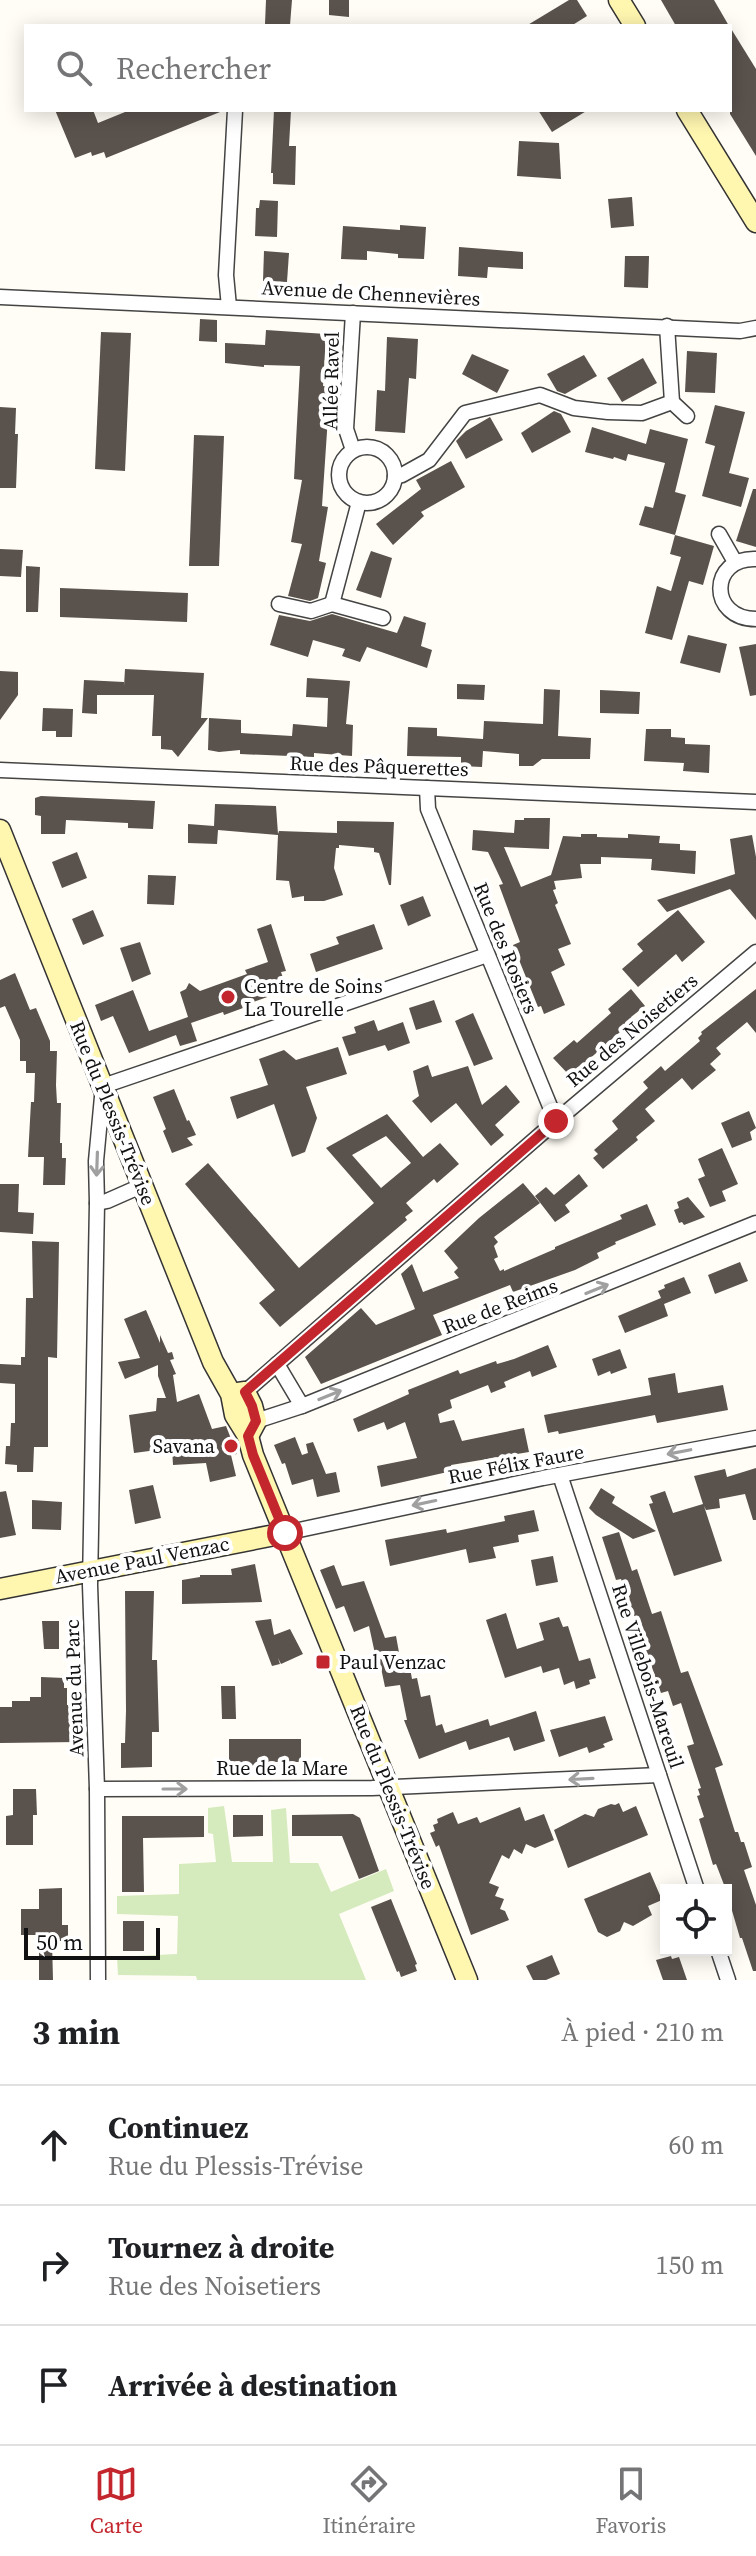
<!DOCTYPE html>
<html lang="fr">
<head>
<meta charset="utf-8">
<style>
	body { margin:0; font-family:"Source Serif 4",serif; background:#f6f6f6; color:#202124 }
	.controls { position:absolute; right:24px; bottom:24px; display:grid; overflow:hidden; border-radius:0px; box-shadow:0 4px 20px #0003 }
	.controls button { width:72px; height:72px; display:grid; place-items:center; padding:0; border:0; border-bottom:2px solid #e0e0e0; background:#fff; color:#202124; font:40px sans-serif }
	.scale { position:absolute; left:24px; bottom:20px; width:136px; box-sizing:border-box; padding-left:8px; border:4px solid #111; border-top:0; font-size:22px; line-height:28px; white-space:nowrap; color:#111; -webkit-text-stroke:6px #fff; paint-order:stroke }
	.stop { position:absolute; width:24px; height:24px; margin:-18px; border:6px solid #c4262e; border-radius:50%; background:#fff }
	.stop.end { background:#c4262e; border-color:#fff; box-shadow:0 2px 8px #0008 }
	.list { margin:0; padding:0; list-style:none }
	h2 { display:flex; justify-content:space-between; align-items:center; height:104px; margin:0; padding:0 32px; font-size:34px }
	h2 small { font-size:26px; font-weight:400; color:#757577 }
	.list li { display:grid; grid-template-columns:52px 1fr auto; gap:24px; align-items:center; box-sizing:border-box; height:120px; padding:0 32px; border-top:2px solid #e0e0e0 }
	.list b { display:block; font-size:30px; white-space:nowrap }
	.list p { margin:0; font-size:26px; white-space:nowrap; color:#757577 }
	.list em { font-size:26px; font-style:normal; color:#757577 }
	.icon { flex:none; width:44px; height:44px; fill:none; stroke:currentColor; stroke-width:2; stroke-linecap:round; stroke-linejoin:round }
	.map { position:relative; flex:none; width:756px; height:1980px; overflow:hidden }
	.search { position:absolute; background:#fff; box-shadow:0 4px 20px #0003; left:24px; right:24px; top:24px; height:88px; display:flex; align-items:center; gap:20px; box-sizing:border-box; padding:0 28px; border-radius:0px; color:#757577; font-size:30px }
	.sheet { height:464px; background:#fff }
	nav { display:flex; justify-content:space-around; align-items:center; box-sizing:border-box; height:112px; border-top:2px solid #e0e0e0; background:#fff; font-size:22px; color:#757577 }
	nav a { display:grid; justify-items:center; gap:4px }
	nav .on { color:#c4262e }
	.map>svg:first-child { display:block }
	.green { fill:#d5ebbd }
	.building { fill:#5a524d; fill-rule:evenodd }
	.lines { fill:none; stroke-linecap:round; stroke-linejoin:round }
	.street-casing { stroke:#444; stroke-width:17 }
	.secondary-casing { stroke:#333; stroke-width:23 }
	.street { stroke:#fff; stroke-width:14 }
	.secondary { stroke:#fff6b0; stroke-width:20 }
	.oneway { stroke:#a0a0a0 }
	.route { stroke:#c4262e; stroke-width:10 }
	.poi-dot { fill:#c4262e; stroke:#fff; stroke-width:3 }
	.labels { text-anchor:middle; stroke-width:8; stroke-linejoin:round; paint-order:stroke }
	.street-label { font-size:20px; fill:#111; stroke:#fff }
	.poi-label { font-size:20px; fill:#111; stroke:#fff; text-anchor:start }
</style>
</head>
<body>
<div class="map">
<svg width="756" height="1980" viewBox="0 0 756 1980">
	<rect width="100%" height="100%" fill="#fffdf5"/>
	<polygon class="green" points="224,1806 232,1862 273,1862 271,1810 286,1808 290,1863 318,1863 331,1892 386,1869 394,1891 339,1914 366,1980 197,1980 196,1976 118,1975 117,1957 177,1954 178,1916 117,1914 117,1896 179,1894 179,1864 216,1862 213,1834 208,1833 208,1808"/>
	<g class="building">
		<polygon points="266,0 292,0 290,25 265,24"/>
		<polygon points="329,0 349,0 349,17 329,15"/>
		<polygon points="569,0 577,0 587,16 571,26 526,26"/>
		<polygon points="661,0 714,0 729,26 676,26"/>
		<polygon points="730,27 756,69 756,156 730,114"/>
		<polygon points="55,110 93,110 98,123 130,110 225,110 106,158 104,152 92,156 91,152 75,158"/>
		<polygon points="274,110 291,110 289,146 296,146 295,185 273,184 273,173 271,173"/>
		<polygon points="538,110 588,110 552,132"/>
		<polygon points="519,141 559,143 561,179 517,176"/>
		<polygon points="632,197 634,226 611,228 608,199"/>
		<polygon points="260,200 278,201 277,237 255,236 256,208 259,208"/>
		<polygon points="400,225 426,227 424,259 398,258 398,254 367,251 367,260 341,259 343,226 400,230"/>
		<polygon points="459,247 523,252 523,269 488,267 487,278 458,276"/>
		<polygon points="264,251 289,253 287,282 263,281"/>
		<polygon points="625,256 649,256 648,288 624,287"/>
		<polygon points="200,319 217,320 217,342 199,341"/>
		<polygon points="266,330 326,334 323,386 330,387 322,506 328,507 319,561 326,563 318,598 310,601 288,596 302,544 291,542 302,480 294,479 300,366 264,365 264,367 225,363 225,343 265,345"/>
		<polygon points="101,332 131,333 125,471 95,469"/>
		<polygon points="387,337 418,339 416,379 409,378 405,433 375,431 377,390 385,391"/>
		<polygon points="687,351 717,353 715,393 685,392"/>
		<polygon points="472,354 509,370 497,393 462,374"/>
		<polygon points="584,355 597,376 565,394 557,391 547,374"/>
		<polygon points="643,358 657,383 622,402 607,378"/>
		<polygon points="715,405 745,412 729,473 749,478 741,507 702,496 715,446 705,443"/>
		<polygon points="0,407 16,408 15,434 18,434 16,488 0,488"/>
		<polygon points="554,411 561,414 571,432 532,453 521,433"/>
		<polygon points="490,417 503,440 466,459 456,441 466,431"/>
		<polygon points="592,427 646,444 650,429 688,439 675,492 686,495 675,535 639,525 645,506 653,508 665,463 628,454 626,461 614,457 613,459 585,452"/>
		<polygon points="194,435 224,436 219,566 189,566"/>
		<polygon points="451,461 465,487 421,512 424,516 393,545 376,524 421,489 416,480"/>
		<polygon points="753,489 756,489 756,547 736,541"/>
		<polygon points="675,535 714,546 703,585 689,581 672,640 645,633 657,586 671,591 681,557 670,554"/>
		<polygon points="0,549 23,550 21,577 0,576"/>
		<polygon points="371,551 392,558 381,598 356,590"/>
		<polygon points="26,566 40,567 38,612 26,612"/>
		<polygon points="60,588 188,593 187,622 60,617"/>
		<polygon points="332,614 397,633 404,616 426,623 421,646 432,650 427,668 367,647 360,662 342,656 345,649 313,640 308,657 270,645 279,615 310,621"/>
		<polygon points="688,635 727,644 720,673 680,663"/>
		<polygon points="756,644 756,695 750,696 739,647"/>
		<polygon points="125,669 204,673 201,718 208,718 178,757 172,750 161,749 161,736 152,736 154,695 97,695 97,714 82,713 84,680 124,682 124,686"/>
		<polygon points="0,671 18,672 18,695 0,720"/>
		<polygon points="307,678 350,681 346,724 353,725 352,756 314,753 314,757 240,754 240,750 219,752 208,750 209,718 241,720 241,733 292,736 293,724 327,727 328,698 306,697"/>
		<polygon points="457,684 485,685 484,700 457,699"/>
		<polygon points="544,689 560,690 558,736 591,738 590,759 542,759 533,766 519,766 519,754 483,751 482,767 461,766 461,757 407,756 408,727 437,728 437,736 483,739 484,721 543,724"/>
		<polygon points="600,690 640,692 639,714 600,713"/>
		<polygon points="43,708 73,709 72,737 56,737 56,731 42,731"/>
		<polygon points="646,729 671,729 671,737 685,738 685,744 710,745 709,773 683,771 684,763 644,761"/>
		<polygon points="41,796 155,801 153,829 128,828 128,823 66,820 65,834 41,834 41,816 35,815 35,798"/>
		<polygon points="215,804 276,806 278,834 279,831 337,833 337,821 394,822 391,885 389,885 379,853 374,852 374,848 339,845 339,848 336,848 334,868 343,895 324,901 304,901 304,896 292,898 289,881 276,880 278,835 218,830 217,844 188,843 188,824 214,826"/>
		<polygon points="524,818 550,818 549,849 504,847 521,887 551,875 563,836 581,837 581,834 597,834 597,837 628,838 628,834 660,836 659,843 680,844 680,850 696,851 695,874 651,870 652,859 601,857 601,864 580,864 582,878 554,881 556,889 553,890 558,903 555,905 571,944 558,949 565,965 551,972 565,1005 544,1014 541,1006 538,1007 513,945 520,942 499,885 503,884 488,852 472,850 473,830 514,833 515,820 524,820"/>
		<polygon points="752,835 756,857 756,920 730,889 667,912 657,900 735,874 730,839"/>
		<polygon points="77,852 87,878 62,888 52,862"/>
		<polygon points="148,875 176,876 174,905 147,904"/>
		<polygon points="423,896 431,916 408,926 400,905"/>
		<polygon points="93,910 104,936 83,945 72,919"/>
		<polygon points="678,910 705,942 682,962 676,954 638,987 622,969 643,951 637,944"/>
		<polygon points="271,924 286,971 281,972 287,990 242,1006 243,1008 224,1015 223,1012 191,1023 197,1041 180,1046 176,1035 129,1053 113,1016 101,1021 95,1005 133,990 149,1031 188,1017 180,992 186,989 189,983 200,991 247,974 245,970 268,962 257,929"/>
		<polygon points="374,924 383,949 316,972 310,954 339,944 336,937"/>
		<polygon points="140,942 151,974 132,982 120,948"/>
		<polygon points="15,973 30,1010 36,1008 50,1041 50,1051 57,1051 56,1085 57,1103 61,1103 60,1143 62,1143 62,1158 66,1158 65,1185 43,1185 44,1157 28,1157 31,1102 34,1102 35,1073 26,1073 26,1061 20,1061 20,1040 5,1006 0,1008 0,980"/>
		<polygon points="631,989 645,1006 631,1017 633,1019 619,1033 570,1076 553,1058 574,1040 577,1043 611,1013 608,1009"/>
		<polygon points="756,989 756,1033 747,1022 716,1048 721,1054 710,1064 716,1070 700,1083 692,1090 682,1078 645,1109 655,1121 636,1137 638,1140 603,1169 593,1158 598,1154 594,1150 618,1129 612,1121 648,1088 643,1082 661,1066 665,1071 700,1041 698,1038 702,1034 701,1032"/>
		<polygon points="434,1000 442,1022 416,1030 409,1008"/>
		<polygon points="473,1013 493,1059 474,1066 455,1021"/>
		<polygon points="374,1020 378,1031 403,1022 410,1043 388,1051 385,1045 349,1056 342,1037 356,1033 354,1027"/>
		<polygon points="338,1047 347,1074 306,1087 317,1118 305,1152 292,1157 274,1104 237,1119 230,1097 268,1085 259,1059 284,1050 296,1060"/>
		<polygon points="428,1065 432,1077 468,1066 482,1105 506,1085 520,1102 495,1125 504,1135 491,1146 456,1103 431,1123 412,1101 419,1096 413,1071"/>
		<polygon points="174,1089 187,1121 189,1120 196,1135 187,1138 193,1145 172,1153 163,1131 166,1129 153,1097"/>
		<polygon points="749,1111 756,1128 750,1132 752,1140 732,1148 721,1123"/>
		<path d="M387 1114 423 1157 440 1143 459 1164 437 1183 434 1179 406 1203 413 1211 405 1217 407 1220 280 1327 259 1303 275 1290 185 1184 208 1163 299 1268 374 1203 326 1148ZM386 1136 411 1163 381 1188 352 1155Z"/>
		<polygon points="722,1148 738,1184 722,1191 726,1201 710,1207 698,1179 705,1176 698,1159"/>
		<polygon points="579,1174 588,1186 565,1205 570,1212 555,1222 535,1196 546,1187 554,1195"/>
		<polygon points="523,1183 540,1203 494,1237 498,1242 494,1246 498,1257 494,1259 500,1271 504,1269 504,1271 555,1249 555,1247 622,1219 620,1215 647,1204 656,1225 615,1242 616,1244 597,1253 599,1258 575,1270 513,1292 510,1285 433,1315 442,1335 321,1384 305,1357 361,1308 376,1325 415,1309 401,1274 412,1264 423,1292 459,1278 454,1272 458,1268 444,1251 479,1218"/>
		<polygon points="0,1184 19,1184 18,1212 34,1213 33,1234 0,1232"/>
		<polygon points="688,1197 705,1217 684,1225 682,1222 679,1223 674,1210 679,1208 677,1202"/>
		<polygon points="32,1241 59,1242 57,1358 48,1357 48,1447 34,1447 33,1472 17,1472 17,1465 5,1464 6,1446 10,1446 11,1423 15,1423 15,1384 0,1383 0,1364 21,1365 21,1357 25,1357 26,1298 33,1298"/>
		<polygon points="740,1262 748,1281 715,1294 708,1275"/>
		<polygon points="684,1277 691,1293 664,1304 668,1316 625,1333 618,1316 661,1298 658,1291 665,1288 664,1285"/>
		<polygon points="146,1310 160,1343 160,1335 168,1353 172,1352 174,1359 170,1360 176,1374 173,1375 177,1402 199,1394 212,1429 226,1426 237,1454 231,1455 236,1476 210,1482 206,1463 173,1465 172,1448 134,1453 129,1415 156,1411 157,1398 166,1398 158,1376 158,1365 125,1379 118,1362 140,1358 124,1319"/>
		<polygon points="548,1345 557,1367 532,1377 530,1371 504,1382 506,1387 491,1393 488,1385 450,1400 452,1408 438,1414 440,1423 454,1420 462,1441 524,1428 529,1452 451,1465 452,1471 381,1487 377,1466 417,1458 405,1422 387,1430 384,1422 358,1432 353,1419 409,1394 408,1390 458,1370 460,1374 496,1361 497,1364 514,1359"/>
		<polygon points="620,1349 627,1368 611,1374 610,1371 598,1376 592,1359"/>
		<polygon points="675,1373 678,1393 723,1385 728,1410 657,1423 655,1415 559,1434 558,1431 548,1433 544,1415 651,1395 648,1378"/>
		<polygon points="295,1437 302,1455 308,1453 306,1444 313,1442 326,1474 336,1472 340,1492 317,1497 313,1479 292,1485 285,1463 282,1464 274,1445"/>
		<polygon points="756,1468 756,1520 753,1520 745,1494 719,1499 720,1508 706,1510 704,1506 722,1561 674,1576 649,1504 653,1503 650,1496 665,1491 673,1513 703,1504 694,1476 725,1469 727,1477"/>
		<polygon points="153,1485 161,1518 135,1524 129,1490"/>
		<polygon points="601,1488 615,1497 612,1503 656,1531 633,1539 596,1515 589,1508"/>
		<polygon points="6,1491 16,1535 0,1538 0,1492"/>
		<polygon points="32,1500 62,1502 61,1530 32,1529"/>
		<polygon points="534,1510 539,1531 518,1535 519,1542 493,1547 496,1558 469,1563 466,1549 390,1566 385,1540 446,1529 447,1533 505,1521 504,1516"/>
		<polygon points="619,1532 632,1571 637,1569 652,1614 661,1611 681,1673 688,1671 723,1765 715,1768 735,1832 738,1832 741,1842 744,1842 752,1867 744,1870 756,1905 756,1971 753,1971 742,1938 740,1938 726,1890 716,1864 713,1865 699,1819 704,1817 697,1796 700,1795 698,1789 701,1788 687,1746 694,1744 681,1703 673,1706 668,1691 661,1693 621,1579 616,1580 602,1537"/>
		<polygon points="553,1556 558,1582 536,1586 531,1560"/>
		<polygon points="255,1564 262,1602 182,1604 182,1580 200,1577 200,1575 232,1575 231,1569"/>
		<polygon points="334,1565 342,1586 364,1581 385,1638 396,1636 400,1658 408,1657 412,1679 417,1678 421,1697 430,1695 436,1726 442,1724 445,1733 488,1719 490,1726 536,1711 545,1741 514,1751 509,1737 469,1750 466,1741 419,1759 404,1720 407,1720 400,1685 385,1687 380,1663 377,1663 369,1626 354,1632 344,1606 336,1609 320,1570"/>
		<polygon points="125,1591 154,1591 152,1660 157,1660 159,1732 152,1732 152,1767 121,1768 121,1743 125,1743 126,1711"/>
		<polygon points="506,1613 517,1649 544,1640 539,1623 559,1617 563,1627 568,1626 579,1661 590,1658 596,1678 589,1680 590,1684 576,1689 574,1681 564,1685 559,1668 543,1673 541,1666 505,1678 486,1620"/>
		<polygon points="271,1619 274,1635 290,1629 303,1654 281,1664 278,1658 280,1664 272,1666 255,1621"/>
		<polygon points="42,1621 59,1621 59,1649 44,1649"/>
		<polygon points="41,1677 64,1678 64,1688 67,1688 67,1705 77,1705 78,1742 0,1743 0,1707 12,1707 12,1701 30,1701 30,1697 41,1697"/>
		<polygon points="221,1686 235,1686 236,1719 222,1719"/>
		<polygon points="605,1716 613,1740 603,1744 605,1747 589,1753 587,1747 559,1757 550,1730"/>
		<polygon points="229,1739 301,1739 301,1762 260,1762 260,1766 229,1766"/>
		<polygon points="13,1789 36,1789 37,1815 33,1815 33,1845 6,1845 6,1816 13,1815"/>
		<polygon points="619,1803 623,1812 636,1806 648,1835 568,1868 554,1830 585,1814 594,1817 598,1809 611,1804 615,1805"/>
		<polygon points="520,1807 525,1821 544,1814 554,1840 535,1848 526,1844 522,1854 514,1849 509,1859 502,1855 489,1883 499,1887 495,1896 504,1899 500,1909 505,1911 509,1920 471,1935 439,1845 436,1847 430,1833 435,1831 433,1825 438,1823 437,1819 453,1812 458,1824 477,1817 480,1823"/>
		<polygon points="353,1814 360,1818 379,1871 359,1879 342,1836 292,1836 292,1815"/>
		<polygon points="233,1815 263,1815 263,1836 233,1837"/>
		<polygon points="122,1816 204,1816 204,1837 143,1838 144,1892 122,1892"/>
		<polygon points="650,1872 662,1900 648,1906 652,1915 633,1926 624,1922 620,1931 607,1937 598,1932 584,1899"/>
		<polygon points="62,1888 62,1925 68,1925 68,1941 52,1941 53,1980 39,1980 39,1935 21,1935 21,1909 39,1909 39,1889"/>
		<polygon points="391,1899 417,1964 415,1965 417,1971 401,1977 399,1971 397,1972 371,1907"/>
		<rect x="123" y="1921" width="21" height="30"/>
		<polygon points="552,1955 560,1974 546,1980 533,1980 526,1966"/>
		<polygon points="671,1956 672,1959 679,1957 687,1980 663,1980 656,1960"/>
	</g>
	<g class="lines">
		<g class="street-casing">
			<g id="street">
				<polyline points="0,297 740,331 756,328"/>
				<polyline points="229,307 226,275 235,110"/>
				<polyline points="672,402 687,416"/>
				<circle cx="367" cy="475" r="28"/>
				<polyline points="353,450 346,429 353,313"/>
				<polyline points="395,476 402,475 429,460 465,413 540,395 574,408 608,412 642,413 672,402 667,326"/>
				<polyline points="719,534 735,562"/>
				<path d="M756 559C709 557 708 619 756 619"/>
				<polyline points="279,604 311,611 332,604 383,618"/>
				<polyline points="332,604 359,502"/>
				<polyline points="0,770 756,802"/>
				<polyline points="427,788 428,809 556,1121"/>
				<polyline points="141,1186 107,1201 97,1203 96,1161 103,1086 487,955"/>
				<polyline points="97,1203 90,1585 97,1789 98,1980"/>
				<polyline points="277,1364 302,1406"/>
				<polyline points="245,1392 556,1121 756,952"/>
				<polyline points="256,1421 302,1406 756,1223"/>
				<polyline points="560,1475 697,1890"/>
				<polyline points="285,1533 543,1478 756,1438"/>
				<polyline points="97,1789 372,1788 659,1775"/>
				<polyline points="718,1950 728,1980"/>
			</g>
		</g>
		<g class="secondary-casing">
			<g id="secondary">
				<polyline points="619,0 635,26"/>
				<polyline points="687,110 756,222"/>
				<polyline points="0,830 213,1362 231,1394 235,1415 248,1436 256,1421 252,1406 245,1392 231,1394"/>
				<polyline points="248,1436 253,1455 467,1980"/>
				<polyline points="0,1589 285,1533"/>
			</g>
		</g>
		<use href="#street" class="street"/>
		<use href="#secondary" class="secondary"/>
	</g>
	<defs><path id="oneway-shaft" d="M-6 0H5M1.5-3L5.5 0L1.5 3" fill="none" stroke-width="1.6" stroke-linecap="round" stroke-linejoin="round" transform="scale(2)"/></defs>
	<g class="oneway">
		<use href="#oneway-shaft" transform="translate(97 1164) rotate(92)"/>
		<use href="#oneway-shaft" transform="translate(597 1289) rotate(-22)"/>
		<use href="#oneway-shaft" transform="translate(330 1395) rotate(-22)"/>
		<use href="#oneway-shaft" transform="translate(679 1452) rotate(169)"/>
		<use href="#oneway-shaft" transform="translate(424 1503) rotate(168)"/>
		<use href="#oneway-shaft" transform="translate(581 1779) rotate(177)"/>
		<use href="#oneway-shaft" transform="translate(175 1789)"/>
	</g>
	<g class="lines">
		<polyline class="route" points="285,1533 253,1455 248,1436 256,1421 252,1406 245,1392 556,1121"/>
	</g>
	<g class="poi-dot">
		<circle cx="228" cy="997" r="8"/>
		<circle cx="231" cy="1446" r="8"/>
		<rect x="315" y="1654" width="16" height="16" rx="4"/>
	</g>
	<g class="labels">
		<g class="street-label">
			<text transform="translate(371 293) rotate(3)" y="7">Avenue de Chennevières</text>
			<text transform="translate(331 381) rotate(-89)" y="7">Allée Ravel</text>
			<text transform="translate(379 766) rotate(2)" y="7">Rue des Pâquerettes</text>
			<text transform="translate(506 948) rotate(68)" y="7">Rue des Rosiers</text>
			<text transform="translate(632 1030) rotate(-40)" y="7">Rue des Noisetiers</text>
			<text transform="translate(113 1113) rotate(68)" y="7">Rue du Plessis-Trévise</text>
			<text transform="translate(500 1306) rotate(-21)" y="7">Rue de Reims</text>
			<text transform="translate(516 1464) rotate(-11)" y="7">Rue Félix Faure</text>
			<text transform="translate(142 1560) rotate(-11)" y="7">Avenue Paul Venzac</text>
			<text transform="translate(648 1676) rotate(72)" y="7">Rue Villebois-Mareuil</text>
			<text transform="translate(74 1688) rotate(-92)" y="7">Avenue du Parc</text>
			<text x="282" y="1775">Rue de la Mare</text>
			<text transform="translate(393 1797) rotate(68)" y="7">Rue du Plessis-Trévise</text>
		</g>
		<g class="poi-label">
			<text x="244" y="993">Centre de Soins<tspan x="244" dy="23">La Tourelle</tspan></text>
			<text x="215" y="1453" text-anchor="end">Savana</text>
			<text x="339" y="1669">Paul Venzac</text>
		</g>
	</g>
</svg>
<div class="controls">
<button><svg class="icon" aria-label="locate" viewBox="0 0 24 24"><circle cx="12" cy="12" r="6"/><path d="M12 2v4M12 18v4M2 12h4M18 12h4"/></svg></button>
</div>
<div class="scale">50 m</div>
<div class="stop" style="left:285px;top:1533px"></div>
<div class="stop end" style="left:556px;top:1121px"></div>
<div class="search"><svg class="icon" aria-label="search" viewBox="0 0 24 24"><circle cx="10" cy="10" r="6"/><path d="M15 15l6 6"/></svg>Rechercher</div>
</div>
<section class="sheet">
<h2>3 min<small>À pied · 210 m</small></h2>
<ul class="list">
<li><svg class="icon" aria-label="ahead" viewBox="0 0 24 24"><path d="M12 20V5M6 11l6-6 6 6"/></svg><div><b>Continuez</b><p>Rue du Plessis-Trévise</p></div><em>60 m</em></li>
<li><svg class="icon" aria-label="right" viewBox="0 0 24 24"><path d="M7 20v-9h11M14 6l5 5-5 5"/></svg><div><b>Tournez à droite</b><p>Rue des Noisetiers</p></div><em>150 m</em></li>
<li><svg class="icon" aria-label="arrive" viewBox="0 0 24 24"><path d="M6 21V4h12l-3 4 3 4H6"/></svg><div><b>Arrivée à destination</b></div></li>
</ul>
</section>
<nav>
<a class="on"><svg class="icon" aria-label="map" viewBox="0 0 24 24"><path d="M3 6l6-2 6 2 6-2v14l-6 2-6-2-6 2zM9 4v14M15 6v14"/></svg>Carte</a>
<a><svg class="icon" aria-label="directions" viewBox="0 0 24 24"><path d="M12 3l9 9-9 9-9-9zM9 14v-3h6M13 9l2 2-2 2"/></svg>Itinéraire</a>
<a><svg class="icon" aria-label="saved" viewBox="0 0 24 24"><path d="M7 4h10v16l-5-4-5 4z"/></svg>Favoris</a>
</nav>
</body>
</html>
